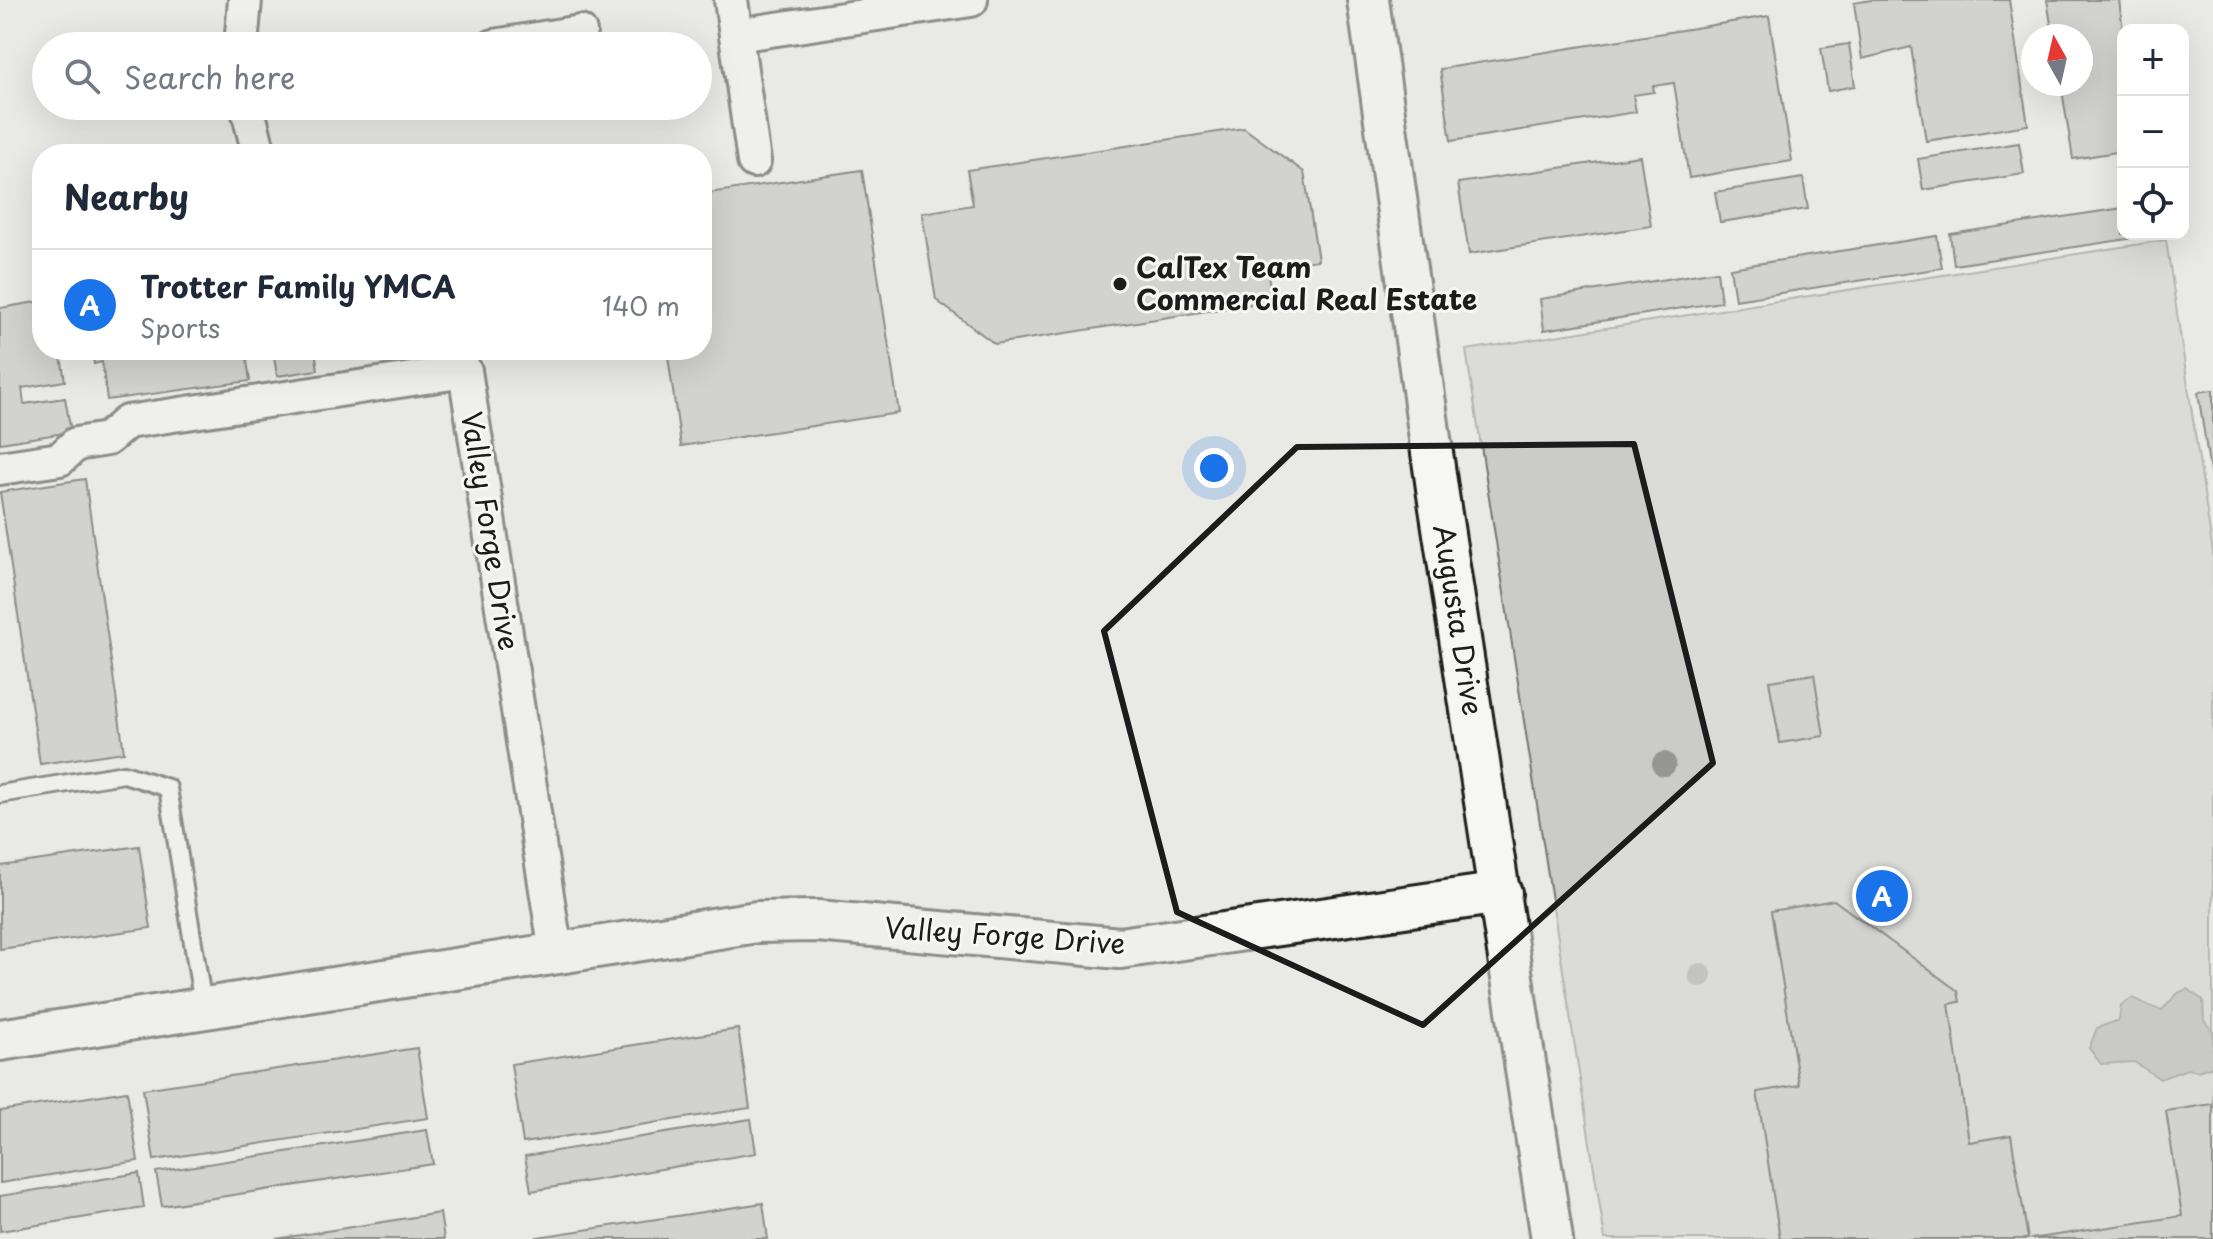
<!DOCTYPE html>
<html lang="en">
<head>
<meta charset="utf-8">
<style>
	body { margin:0; font-family:"Playpen Sans",sans-serif; background:#f6f6f7; color:#1f2937 }
	.controls { position:absolute; right:24px; top:24px; display:grid; overflow:hidden; border-radius:16px; box-shadow:0 8px 32px #0002 }
	.controls button { width:72px; height:72px; display:grid; place-items:center; padding:0; border:0; border-bottom:2px solid #e0e1e3; background:#fff; color:#1f2937; font:40px sans-serif }
	.compass { position:absolute; left:2021px; top:24px; width:72px; height:72px; border-radius:50%; background:#fff; box-shadow:0 8px 32px #0002; rotate:352deg }
	.you { position:absolute; left:1214px; top:468px; width:28px; height:28px; margin:-20px; border:6px solid #fff; border-radius:50%; background:#1a73e8; box-shadow:0 0 0 12px #1a73e833 }
	.badge { display:grid; place-items:center; width:52px; height:52px; border-radius:50%; background:#1a73e8; color:#fff; font-size:26px; font-weight:700 }
	.pin { position:absolute; translate:-50% -50%; border:4px solid #fff; box-shadow:0 2px 8px #0006 }
	.list { margin:0; padding:0; list-style:none }
	h2 { display:flex; justify-content:space-between; align-items:center; height:104px; margin:0; padding:0 32px; font-size:34px }
	h2 small { font-size:26px; font-weight:400; color:#747a83 }
	.list li { display:grid; grid-template-columns:52px 1fr auto; gap:24px; align-items:center; box-sizing:border-box; height:112px; padding:0 32px; border-top:2px solid #e0e1e3 }
	.list b { display:block; font-size:30px; white-space:nowrap }
	.list p { margin:0; font-size:26px; white-space:nowrap; color:#747a83 }
	.list em { font-size:26px; font-style:normal; color:#747a83 }
	.icon { flex:none; width:44px; height:44px; fill:none; stroke:currentColor; stroke-width:2; stroke-linecap:round; stroke-linejoin:round }
	.map { position:relative; flex:none; width:2213px; height:1239px; overflow:hidden }
	.search { position:absolute; background:#fff; box-shadow:0 8px 32px #0002; left:32px; top:32px; width:680px; height:88px; display:flex; align-items:center; gap:20px; box-sizing:border-box; padding:0 28px; border-radius:44px; color:#747a83; font-size:30px }
	.panel { position:absolute; background:#fff; box-shadow:0 8px 32px #0002; left:32px; top:144px; width:680px; height:216px; border-radius:32px }
	.map>svg:first-child { display:block }
	.green { fill:#cbcbc7; stroke:#747472; stroke-width:2 }
	.water { fill:#a3a3a1; stroke:#6d6d6c; stroke-width:2 }
	.building { fill:#b6b6b3; stroke:#1c1c1c; stroke-width:2 }
	.lines { fill:none; stroke-linecap:round; stroke-linejoin:round }
	.service-casing { stroke:#1c1c1c; stroke-width:22 }
	.minor-casing { stroke:#1c1c1c; stroke-width:38 }
	.tertiary-casing { stroke:#1c1c1c; stroke-width:46 }
	.service { stroke:#f6f6f2; stroke-width:16 }
	.minor { stroke:#f6f6f2; stroke-width:32 }
	.tertiary { stroke:#f6f6f2; stroke-width:40 }
	.tree { fill:#959592 }
	.marked { fill:none; stroke:#1c1c1c; stroke-width:6; stroke-linejoin:round }
	.poi-dot { fill:#1c1c1c; stroke:#f6f6f2; stroke-width:3 }
	.labels { text-anchor:middle; stroke-width:6; stroke-linejoin:round; paint-order:stroke }
	.poi-label { font-size:28px; font-weight:bold; fill:#1c1c1c; stroke:#f6f6f2; text-anchor:start }
	.street-label { font-size:28px; fill:#1c1c1c; stroke:#f6f6f2 }
</style>
</head>
<body>
<div class="map">
<svg width="2213" height="1239" viewBox="0 0 2213 1239">
	<rect width="100%" height="100%" fill="#e9e9e5"/>
	<filter id="ink" filterUnits="userSpaceOnUse"><feTurbulence type="fractalNoise" baseFrequency=".0125" numOctaves="2"/><feDisplacementMap in="SourceGraphic" scale="16" xChannelSelector="R" yChannelSelector="G"/><feConvolveMatrix kernelMatrix="1 2 1 2 8 2 1 2 1" color-interpolation-filters="sRGB"/></filter>
	<g filter="url(#ink)">
		<polygon class="green" points="2166,240 2213,553 2213,1239 1605,1239 1466,350"/>
		<path class="water" d="M2187 989 2203 1000 2204 1020 2213 1032V1066L2198 1071 2187 1069 2160 1079 2134 1062 2101 1064 2089 1048 2097 1028 2119 1020 2121 1005 2132 998C2144 1001 2150 1009 2162 1010L2178 993Z"/>
		<g class="building">
			<polygon points="1871,0 2009,0 2028,125 1926,141 1911,47 1862,59 1854,3"/>
			<polygon points="2047,0 2119,0 2123,30 2123,151 2073,159 2061,84 2081,84 2081,36 2053,36"/>
			<polygon points="1769,16 1792,161 1689,178 1674,83 1653,86 1654,92 1633,95 1636,112 1451,141 1440,69"/>
			<polygon points="1849,44 1855,86 1828,91 1821,48"/>
			<polygon points="1244,128 1304,172 1318,260 1267,267 1272,301 995,344 936,300 922,213 973,205 967,170"/>
			<polygon points="2019,143 2024,174 1923,190 1918,159"/>
			<polygon points="1640,156 1651,226 1469,254 1458,183"/>
			<polygon points="862,170 899,413 681,446 667,350 702,350 702,194"/>
			<polygon points="1803,178 1808,209 1720,222 1715,192"/>
			<polygon points="2123,208 2123,234 2148,236 1954,265 1950,234"/>
			<polygon points="1937,236 1942,268 1735,300 1730,268"/>
			<polygon points="1717,271 1721,302 1544,330 1540,299"/>
			<polygon points="42,301 42,350 60,350 65,381 22,388 24,404 65,398 71,432 0,443 0,308"/>
			<polygon points="92,350 315,350 318,370 277,376 273,350 246,354 250,381 107,400 102,362 94,364"/>
			<polygon points="2213,390 2213,491 2198,392"/>
			<polygon points="85,479 124,752 40,764 0,492"/>
			<polygon points="1814,674 1824,736 1780,743 1769,681"/>
			<polygon points="139,846 151,928 0,949 0,866"/>
			<polygon points="1834,900 1958,991 1960,1002 1949,1004 1969,1142 2011,1135 2028,1239 1780,1239 1757,1092 1799,1085 1771,911"/>
			<polygon points="738,1029 750,1108 523,1143 511,1064"/>
			<polygon points="417,1048 428,1118 154,1160 143,1089"/>
			<polygon points="127,1091 138,1161 0,1183 0,1111"/>
			<polygon points="2213,1104 2213,1239 2031,1239 2182,1216 2166,1111"/>
			<polygon points="751,1119 756,1153 531,1191 525,1156"/>
			<polygon points="427,1130 433,1164 162,1206 156,1172"/>
			<polygon points="139,1173 144,1208 0,1231 0,1196"/>
			<polygon points="763,1203 768,1239 537,1239 537,1237"/>
			<polygon points="440,1213 444,1239 276,1239"/>
		</g>
		<g class="lines">
			<g class="service-casing">
				<polyline id="service" points="0,794 124,774 168,788 203,1005"/>
			</g>
			<g class="minor-casing">
				<g id="minor">
					<polyline points="731,0 754,161"/>
					<polyline points="736,35 971,0"/>
					<polyline points="241,46 245,0"/>
					<polyline points="494,46 580,32"/>
					<polyline points="247,106 259,154"/>
					<polyline points="453,350 465,371 556,953"/>
					<polyline points="0,468 60,459 76,444 107,439 127,422 465,371"/>
				</g>
			</g>
			<g class="tertiary-casing">
				<g id="tertiary">
					<polyline points="1368,0 1437,488 1552,1239"/>
					<polyline points="0,1040 757,922 817,921 1120,948 1501,893"/>
				</g>
			</g>
			<use href="#service" class="service"/>
			<use href="#minor" class="minor"/>
			<use href="#tertiary" class="tertiary"/>
		</g>
		<g class="tree">
			<circle cx="1664" cy="764" r="12"/>
			<circle cx="1700" cy="975" r="12"/>
		</g>
	</g>
	<path d="M0 0H2213V1239H0ZM1634 444 1713 763 1423 1025 1177 912 1104 631 1297 447Z" fill="#e9e9e5" fill-opacity=".55" fill-rule="evenodd"/>
	<path class="marked" d="M1634 444 1713 763 1423 1025 1177 912 1104 631 1297 447Z"/>
	<circle class="poi-dot" cx="1120" cy="284" r="8"/>
	<g class="labels">
		<g class="poi-label">
			<text x="1136" y="278">CalTex Team<tspan x="1136" dy="32">Commercial Real Estate</tspan></text>
		</g>
		<g class="street-label">
			<text transform="translate(490 531) rotate(81)" y="10">Valley Forge Drive</text>
			<text transform="translate(1458 620) rotate(81)" y="10">Augusta Drive</text>
			<text transform="translate(1005 936) rotate(4)" y="10">Valley Forge Drive</text>
		</g>
	</g>
</svg>
<div class="controls">
<button>+</button>
<button>−</button>
<button><svg class="icon" aria-label="locate" viewBox="0 0 24 24"><circle cx="12" cy="12" r="6"/><path d="M12 2v4M12 18v4M2 12h4M18 12h4"/></svg></button>
</div>
<svg class="compass" viewBox="-18 -18 36 36"><path d="M0-13l5 13h-10z" fill="#e53935"/><path d="M0 13l5-13h-10z" fill="#747a83"/></svg>
<div class="you"></div>
<div class="pin badge" style="left:1882px;top:896px">A</div>
<div class="search"><svg class="icon" aria-label="search" viewBox="0 0 24 24"><circle cx="10" cy="10" r="6"/><path d="M15 15l6 6"/></svg>Search here</div>
<section class="panel">
<h2>Nearby<small></small></h2>
<ul class="list">
<li><span class="badge">A</span><div><b>Trotter Family YMCA</b><p>Sports</p></div><em>140 m</em></li>
</ul>
</section>
</div>
</body>
</html>
